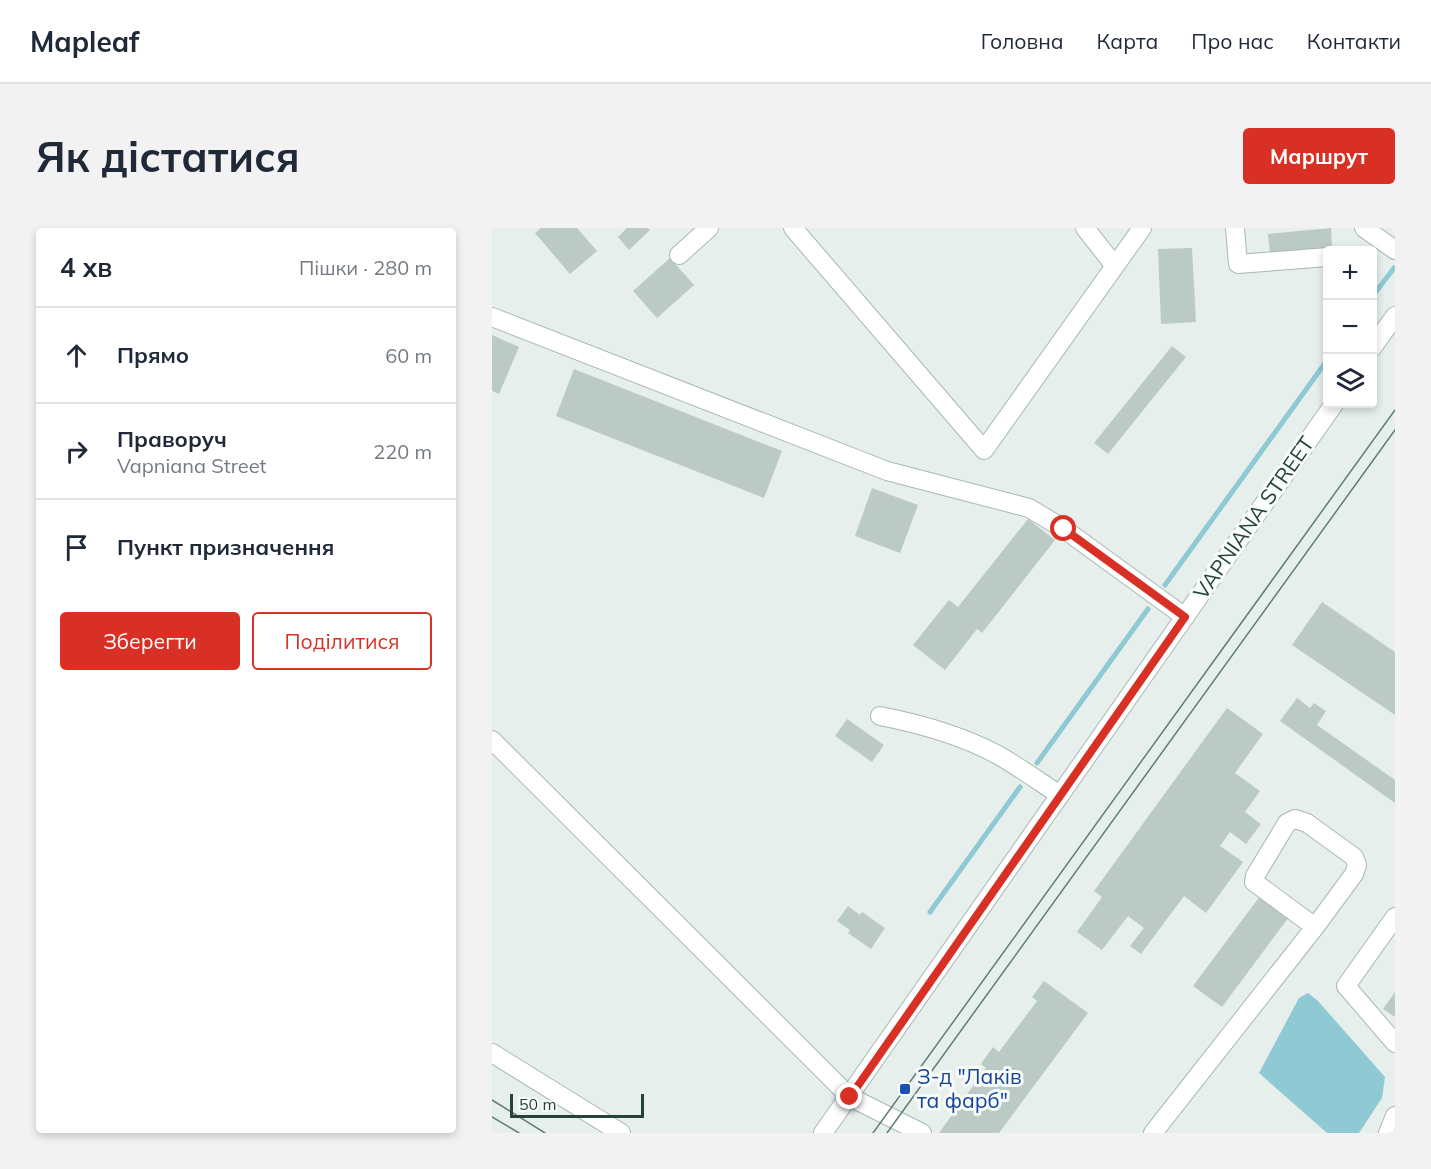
<!DOCTYPE html>
<html lang="uk">
<head>
<meta charset="utf-8">
<style>
	body { margin:0; font-family:Mulish,sans-serif; background:#f2f2f3; color:#1f2937 }
	.controls { position:absolute; right:18px; top:18px; display:grid; overflow:hidden; border-radius:6px; box-shadow:0 3px 9px #0003 }
	.controls button { width:54px; height:54px; display:grid; place-items:center; padding:0; border:0; border-bottom:2px solid #e0e1e3; background:#fff; color:#1f2937; font:30px sans-serif }
	.scale { position:absolute; left:18px; bottom:15px; width:134px; box-sizing:border-box; padding-left:6px; border:3px solid #24423a; border-top:0; font-size:16px; line-height:21px; white-space:nowrap; color:#24423a; -webkit-text-stroke:4px #f7fbf9; paint-order:stroke }
	.stop { position:absolute; width:18px; height:18px; margin:-14px; border:4px solid #d93025; border-radius:50%; background:#fff }
	.stop.end { background:#d93025; border-color:#fff; box-shadow:0 2px 6px #0008 }
	.list { margin:0; padding:0; list-style:none }
	h2 { display:flex; justify-content:space-between; align-items:center; height:78px; margin:0; padding:0 24px; font-size:26px }
	h2 small { font-size:20px; font-weight:400; color:#747a83 }
	.list li { display:grid; grid-template-columns:39px 1fr auto; gap:18px; align-items:center; box-sizing:border-box; height:96px; padding:0 24px; border-top:2px solid #e0e1e3 }
	.list b { display:block; font-size:22px; white-space:nowrap }
	.list p { margin:0; font-size:20px; white-space:nowrap; color:#747a83 }
	.list em { font-size:20px; font-style:normal; color:#747a83 }
	.actions { display:flex; gap:12px; padding:18px 24px }
	.actions a { flex:1; padding:14px 0; border:2px solid #d93025; border-radius:6px; text-align:center; font-size:21px; color:#d93025 }
	.actions .main { background:#d93025; color:#fff }
	.icon { flex:none; width:33px; height:33px; fill:none; stroke:currentColor; stroke-width:2; stroke-linecap:round; stroke-linejoin:round }
	.map { position:relative; flex:none; width:903px; height:905px; overflow:hidden; border-radius:6px }
	header { display:flex; align-items:center; gap:36px; box-sizing:border-box; height:84px; padding:0 30px; background:#fff; border-bottom:2px solid #e0e1e3 }
	header strong { font-size:28px }
	nav { display:flex; gap:33px; margin-inline-start:auto; font-size:21px }
	.intro { display:flex; align-items:center; justify-content:space-between; box-sizing:border-box; height:144px; padding:0 36px }
	h1 { margin:0; font-size:42px }
	.button { padding:15px 27px; border-radius:6px; background:#d93025; color:#fff; font-size:21px; font-weight:700 }
	main { display:flex; gap:36px; padding:0 36px }
	aside { flex:1; background:#fff; border-radius:6px; box-shadow:0 3px 9px #0003 }
	.map>svg:first-child { display:block }
	.water { fill:#8ec9d4 }
	.lines { fill:none; stroke-linecap:round; stroke-linejoin:round }
	.stream { stroke:#8ec9d4; stroke-width:5 }
	.building { fill:#bbcac4 }
	.minor-casing { stroke:#a8b8b2; stroke-width:20 }
	.minor { stroke:#fff; stroke-width:18 }
	.tram { stroke:#5f7d75; stroke-width:1.5 }
	.route { stroke:#d93025; stroke-width:8 }
	.transit-dot { fill:#1a4fb4; stroke:#f7fbf9; stroke-width:2 }
	.labels { text-anchor:middle; stroke-width:6; stroke-linejoin:round; paint-order:stroke }
	.street-label { font-size:21px; fill:#24423a; stroke:#f7fbf9 }
	.transit-label { font-size:21px; fill:#164399; stroke:#f7fbf9; text-anchor:start }
</style>
</head>
<body>
<header>
<strong>Mapleaf</strong>
<nav><a>Головна</a><a>Карта</a><a>Про нас</a><a>Контакти</a></nav>
</header>
<div class="intro"><h1>Як дістатися</h1><a class="button">Маршрут</a></div>
<main>
<aside>
<h2>4 хв<small>Пішки · 280 m</small></h2>
<ul class="list">
<li><svg class="icon" aria-label="ahead" viewBox="0 0 24 24"><path d="M12 20V5M6 11l6-6 6 6"/></svg><div><b>Прямо</b></div><em>60 m</em></li>
<li><svg class="icon" aria-label="right" viewBox="0 0 24 24"><path d="M7 20v-9h11M14 6l5 5-5 5"/></svg><div><b>Праворуч</b><p>Vapniana Street</p></div><em>220 m</em></li>
<li><svg class="icon" aria-label="arrive" viewBox="0 0 24 24"><path d="M6 21V4h12l-3 4 3 4H6"/></svg><div><b>Пункт призначення</b></div></li>
</ul>
<div class="actions"><a class="main">Зберегти</a><a>Поділитися</a></div>
</aside>
<div class="map">
<svg width="903" height="905" viewBox="0 0 903 905">
	<rect width="100%" height="100%" fill="#e6efeb"/>
	<polygon class="water" points="816,765 826,773 893,849 890,870 867,905 835,905 767,845 807,770"/>
	<g class="lines">
		<g class="stream">
			<polyline points="880,69 902,40"/>
			<polyline points="673,357 836,131"/>
			<polyline points="545,535 656,381"/>
			<polyline points="438,684 528,559"/>
		</g>
	</g>
	<g class="building">
		<polygon points="49,0 85,0 105,23 78,46 43,5"/>
		<polygon points="135,0 156,0 158,2 137,22 126,9"/>
		<polygon points="839,0 840,19 778,25 776,6"/>
		<polygon points="700,20 704,94 669,96 666,21"/>
		<polygon points="178,30 202,57 165,90 141,63"/>
		<polygon points="0,107 27,119 7,166 0,163"/>
		<polygon points="680,118 694,129 616,226 602,215"/>
		<polygon points="82,141 290,223 272,270 64,188"/>
		<polygon points="380,260 426,277 408,325 363,308"/>
		<polygon points="536,291 563,312 490,405 485,401 453,442 421,417 457,372 466,379"/>
		<polygon points="830,374 903,424 903,487 800,417"/>
		<polygon points="805,470 818,480 822,475 834,483 825,497 903,552 903,575 788,493"/>
		<polygon points="735,480 771,506 743,545 768,563 753,584 769,596 754,616 738,604 728,618 751,634 714,685 692,668 649,726 638,718 652,700 636,688 610,722 585,704 610,669 602,663"/>
		<polygon points="355,491 392,517 380,534 343,508"/>
		<polygon points="771,664 800,685 730,779 701,758"/>
		<polygon points="356,678 368,687 370,684 393,700 379,721 356,705 358,702 345,693"/>
		<polygon points="552,753 596,785 507,905 447,905 494,840 489,836 501,819 507,824 545,773 540,769"/>
		<polygon points="903,764 903,789 891,781"/>
	</g>
	<g class="lines">
		<g class="minor-casing">
			<g id="minor">
				<polyline points="301,0 492,222 650,0"/>
				<polyline points="593,0 622,37"/>
				<polyline points="743,0 746,36 836,29"/>
				<polyline points="872,0 903,22"/>
				<polyline points="187,27 217,0"/>
				<polyline points="0,89 395,243 537,280 572,301 693,389"/>
				<polyline points="880,120 903,88"/>
				<path d="M388 488C429 496 469 507 506 527 527 539 548 554 568 567"/>
				<polyline points="0,512 358,869 430,905"/>
				<polyline points="903,689 854,758 903,815"/>
				<polyline points="0,825 129,905"/>
				<polyline points="331,905 842,176"/>
				<polyline points="661,905 823,699 862,646 865,637 862,629 815,595 803,591 795,595 763,648 762,654 823,699"/>
				<polyline points="896,905 903,888"/>
			</g>
		</g>
		<use href="#minor" class="minor"/>
		<g class="tram">
			<polyline points="0,872 53,905"/>
			<polyline points="0,889 27,905"/>
			<polyline points="381,905 903,182"/>
			<polyline points="395,905 903,202"/>
		</g>
	</g>
	<g class="lines">
		<polyline class="route" points="358,869 693,389 572,301"/>
	</g>
	<rect class="transit-dot" x="407" y="855" width="12" height="12" rx="3"/>
	<g class="labels">
		<g class="street-label">
			<text transform="translate(762 290) rotate(-55)" y="7">VAPNIANA STREET</text>
		</g>
		<g class="transit-label">
			<text x="425" y="856">З-д "Лаків<tspan x="425" dy="24">та фарб"</tspan></text>
		</g>
	</g>
</svg>
<div class="controls">
<button>+</button>
<button>−</button>
<button><svg class="icon" aria-label="layers" viewBox="0 0 24 24"><path d="M12 4l9 5-9 5-9-5zM3 14l9 5 9-5"/></svg></button>
</div>
<div class="scale">50 m</div>
<div class="stop" style="left:572px;top:301px"></div>
<div class="stop end" style="left:358px;top:869px"></div>
</div>
</main>
</body>
</html>
